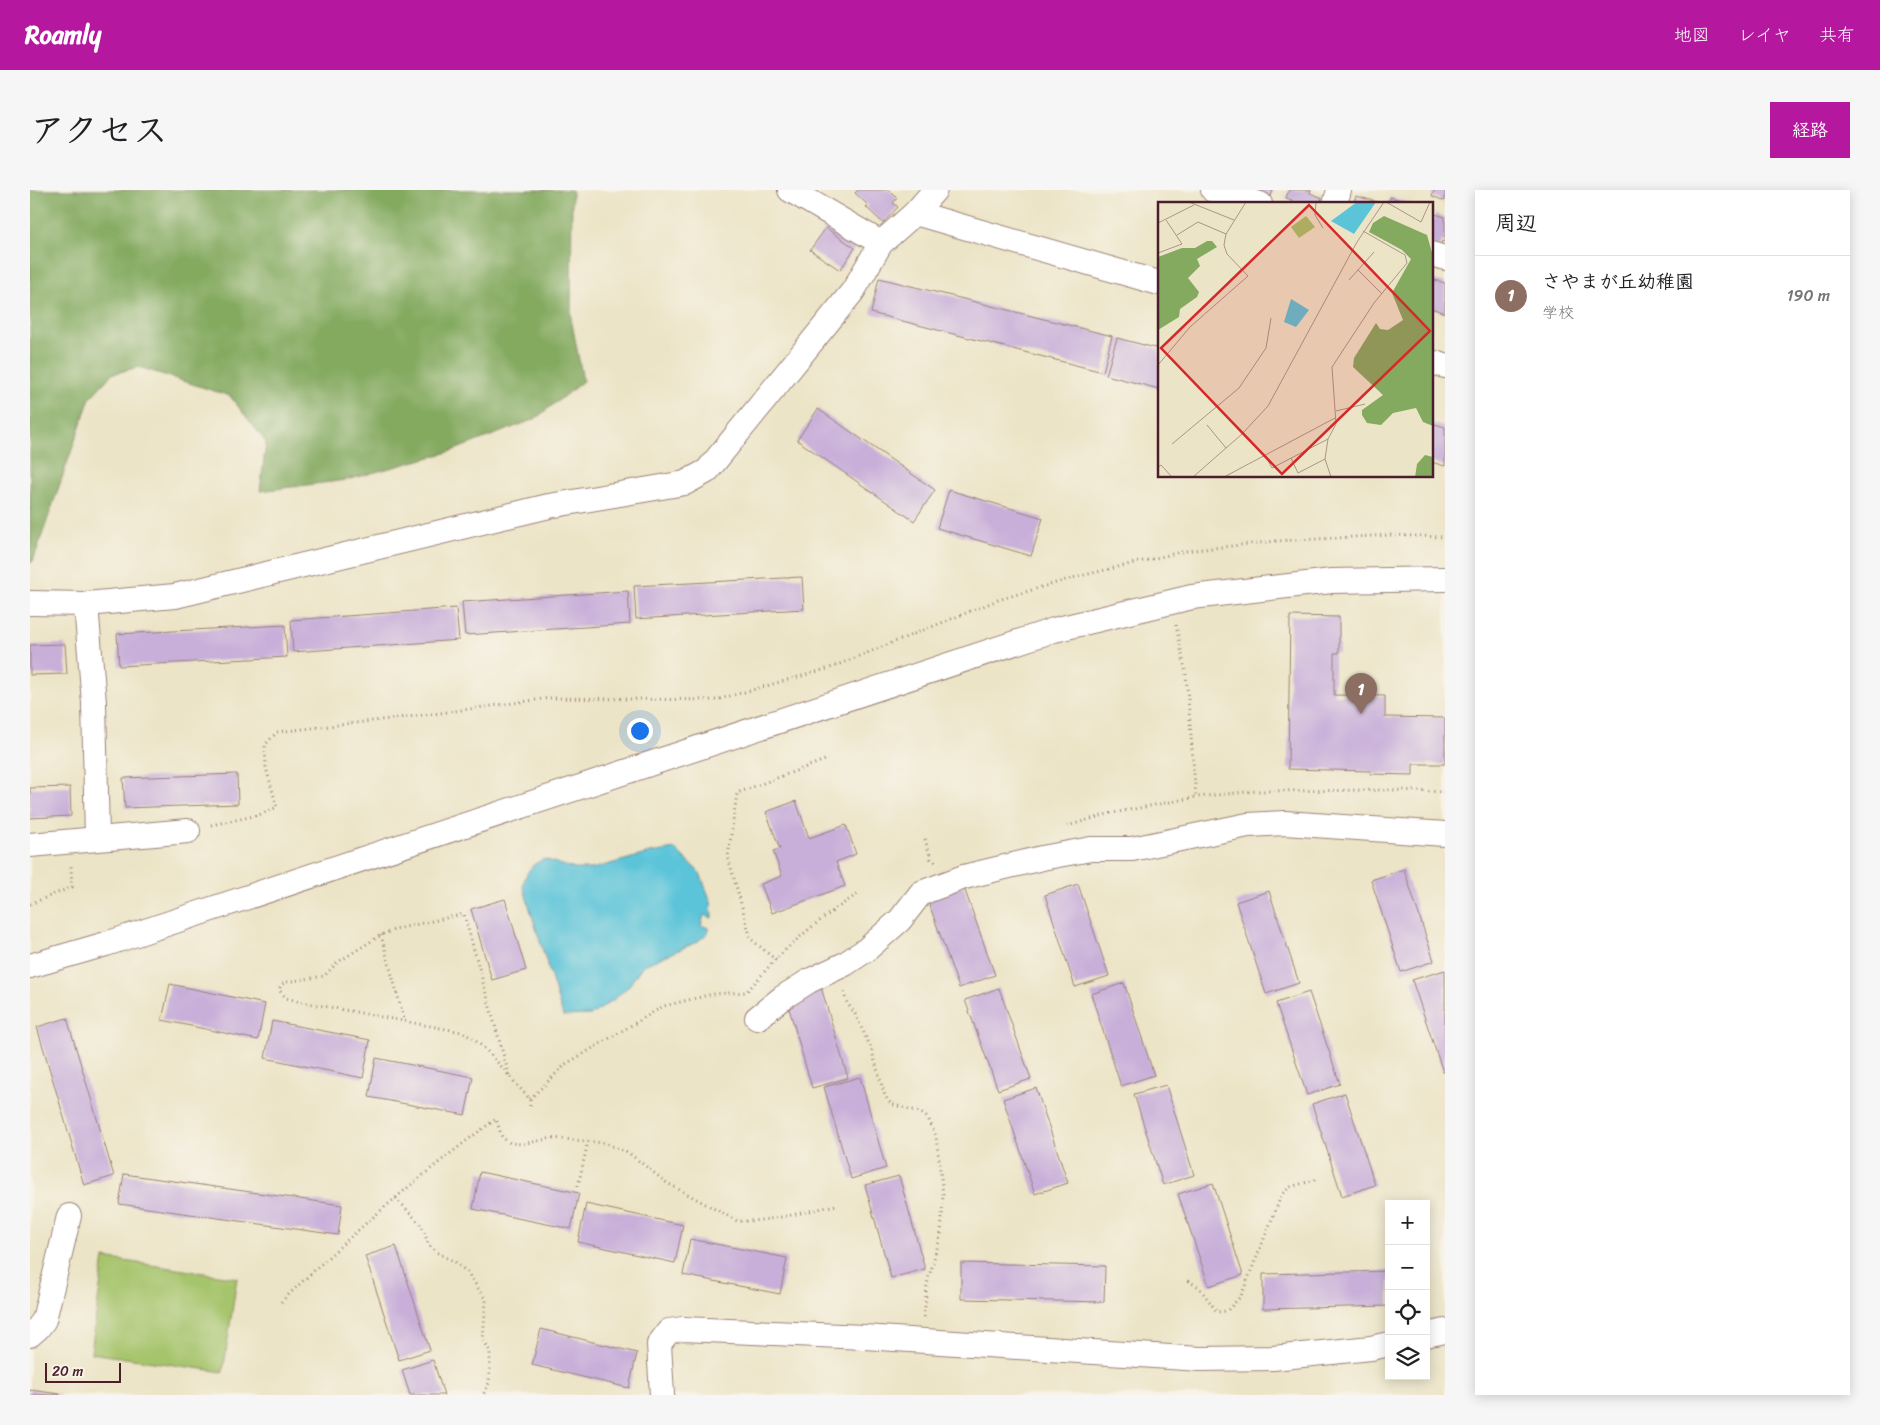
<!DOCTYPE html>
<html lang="ja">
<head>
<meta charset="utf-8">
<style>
	body { margin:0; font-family:Sriracha,"Klee One",sans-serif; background:#f6f6f6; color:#202124 }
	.controls { position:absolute; right:15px; bottom:15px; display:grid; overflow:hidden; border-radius:0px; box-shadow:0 2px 12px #0003 }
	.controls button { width:45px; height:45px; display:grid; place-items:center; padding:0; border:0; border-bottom:1px solid #e0e0e0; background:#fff; color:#202124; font:25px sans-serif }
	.scale { position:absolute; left:15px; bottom:12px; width:76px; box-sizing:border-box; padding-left:5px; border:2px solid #4a1f2b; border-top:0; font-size:14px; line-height:18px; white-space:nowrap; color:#4a1f2b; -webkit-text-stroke:4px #f7f3e8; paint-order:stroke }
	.you { position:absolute; left:609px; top:540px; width:18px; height:18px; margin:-12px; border:4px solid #fff; border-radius:50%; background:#1a73e8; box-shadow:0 0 0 8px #1a73e833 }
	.badge { display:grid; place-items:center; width:32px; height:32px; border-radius:50%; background:#b5179e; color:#fff; font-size:16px; font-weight:700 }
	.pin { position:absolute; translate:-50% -41px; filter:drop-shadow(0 1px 2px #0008) }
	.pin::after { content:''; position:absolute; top:26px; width:18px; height:15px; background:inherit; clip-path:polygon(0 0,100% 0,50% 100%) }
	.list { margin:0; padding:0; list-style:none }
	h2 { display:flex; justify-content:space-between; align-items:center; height:65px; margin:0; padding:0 20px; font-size:21px }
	h2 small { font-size:16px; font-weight:400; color:#757577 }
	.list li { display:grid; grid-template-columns:32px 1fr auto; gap:15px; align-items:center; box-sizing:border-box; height:80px; padding:0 20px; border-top:1px solid #e0e0e0 }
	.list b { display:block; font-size:19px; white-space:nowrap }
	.list p { margin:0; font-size:16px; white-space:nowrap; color:#757577 }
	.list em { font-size:16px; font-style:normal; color:#757577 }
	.icon { flex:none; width:28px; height:28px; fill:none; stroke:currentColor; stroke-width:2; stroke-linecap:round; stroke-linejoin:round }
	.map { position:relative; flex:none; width:1415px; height:1205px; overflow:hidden; border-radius:0px }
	header { display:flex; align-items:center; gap:30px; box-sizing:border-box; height:70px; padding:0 25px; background:#b5179e; color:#fff }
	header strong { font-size:24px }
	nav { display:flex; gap:28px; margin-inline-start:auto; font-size:18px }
	.intro { display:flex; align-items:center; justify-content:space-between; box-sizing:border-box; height:120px; padding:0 30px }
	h1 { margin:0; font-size:35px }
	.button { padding:12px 22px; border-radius:0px; background:#b5179e; color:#fff; font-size:18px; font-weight:700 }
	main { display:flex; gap:30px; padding:0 30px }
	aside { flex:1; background:#fff; border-radius:0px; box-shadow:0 2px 12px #0003 }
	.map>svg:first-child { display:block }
	.green { fill:#a6c46c; stroke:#78724c }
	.forest { fill:#84aa60; stroke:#676446 }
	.water { fill:#5cc4d9; stroke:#537282 }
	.building { fill:#c8afd9 }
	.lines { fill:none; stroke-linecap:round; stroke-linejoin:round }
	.minor-casing { stroke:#9b8278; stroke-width:26 }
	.path { stroke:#9b8278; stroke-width:3; stroke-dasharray:1 4; stroke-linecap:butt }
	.minor { stroke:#fff; stroke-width:24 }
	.inset-road { fill:none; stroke:#ab9588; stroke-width:1 }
	.view { fill:#d62828; fill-opacity:0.15; stroke:#d62828; stroke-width:2.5 }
	.inset-edge { fill:none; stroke:#4a1f2b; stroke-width:2.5 }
</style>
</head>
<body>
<header>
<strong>Roamly</strong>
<nav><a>地図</a><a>レイヤ</a><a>共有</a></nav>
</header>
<div class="intro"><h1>アクセス</h1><a class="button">経路</a></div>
<main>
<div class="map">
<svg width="1415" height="1205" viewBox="0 0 1415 1205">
	<rect width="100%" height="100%" fill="#f7f3e8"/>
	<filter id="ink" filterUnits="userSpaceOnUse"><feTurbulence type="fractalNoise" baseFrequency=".02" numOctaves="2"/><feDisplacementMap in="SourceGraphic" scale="10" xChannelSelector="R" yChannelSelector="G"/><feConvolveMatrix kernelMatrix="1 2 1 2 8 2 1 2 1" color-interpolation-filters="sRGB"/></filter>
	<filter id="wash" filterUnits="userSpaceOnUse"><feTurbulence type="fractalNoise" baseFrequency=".0096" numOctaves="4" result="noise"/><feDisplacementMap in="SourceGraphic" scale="20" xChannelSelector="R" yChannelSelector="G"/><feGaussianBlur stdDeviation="1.12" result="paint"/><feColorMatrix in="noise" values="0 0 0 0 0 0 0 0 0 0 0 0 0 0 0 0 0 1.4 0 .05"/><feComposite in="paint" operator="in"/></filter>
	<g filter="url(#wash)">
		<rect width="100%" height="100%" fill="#ece4c6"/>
		<polygon class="green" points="74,1068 207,1088 193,1182 61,1163"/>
		<polygon class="forest" points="0,0 542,0 541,128 553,191 505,229 419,262 316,290 230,301 236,252 200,206 109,177 82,184 60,208 3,371 0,373"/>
		<path class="water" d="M645 659 670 683 681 712 682 728 674 725 671 735 678 738V743L667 752 612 776 598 797 583 810 561 825 533 826 493 696C496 681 501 675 514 669L545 679H562L620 663Z"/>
		<g id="blocks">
			<g class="building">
				<polygon points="828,0 859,0 867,8 863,13 868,17 853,33 836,17 838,15 825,3"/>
				<polygon points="1209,0 1243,0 1241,6"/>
				<polygon points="1259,0 1281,0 1280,3 1292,8 1290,14 1261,13 1262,10 1256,8"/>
				<polygon points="1404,0 1415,0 1415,11 1402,6"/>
				<polygon points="1326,6 1351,13 1351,14 1323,14"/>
				<polygon points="1360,7 1380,13 1380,14 1358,14"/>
				<polygon points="1405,24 1415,27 1415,52 1412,51 1410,57 1401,54 1401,31 1403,32"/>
				<polygon points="796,38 825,58 810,80 780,60"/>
				<polygon points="849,88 1082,146 1073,182 841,123"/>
				<polygon points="1401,89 1415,93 1415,123 1401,118"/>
				<polygon points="1087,148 1129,159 1129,199 1076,185"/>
				<polygon points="788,219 905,300 884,331 767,250"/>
				<polygon points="1401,233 1415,237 1415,276 1401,272"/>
				<polygon points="919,300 1013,328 1001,366 907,338"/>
				<polygon points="772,387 774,419 606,429 604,396"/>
				<polygon points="598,401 600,434 435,445 432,412"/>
				<polygon points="426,418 429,450 263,462 261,430"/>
				<polygon points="1260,426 1309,427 1309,463 1304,463 1304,505 1355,506 1355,527 1415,528 1415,574 1383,574 1383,585 1340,584 1341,581 1258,579"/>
				<polygon points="255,435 257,467 89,476 87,444"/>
				<polygon points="35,454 37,484 0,485 0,455"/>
				<polygon points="207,584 208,614 95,618 93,588"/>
				<polygon points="40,597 41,626 0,628 0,598"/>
				<polygon points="766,611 779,648 816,635 826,664 806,672 815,696 742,723 731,694 752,686 743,661 750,659 736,622"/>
				<polygon points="1374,679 1404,771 1371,782 1341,690"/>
				<polygon points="1048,694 1079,786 1045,797 1015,705"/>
				<polygon points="933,695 965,785 929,798 897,708"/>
				<polygon points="1239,701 1269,793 1236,804 1206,712"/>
				<polygon points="475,709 496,780 462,790 441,719"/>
				<polygon points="1415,780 1415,881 1413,882 1382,790"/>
				<polygon points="1094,793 1124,885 1091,896 1061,804"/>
				<polygon points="140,794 235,814 228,850 132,830"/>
				<polygon points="791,797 818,888 782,898 756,808"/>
				<polygon points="969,798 1001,889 968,900 935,810"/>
				<polygon points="1279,802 1310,894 1277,905 1246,813"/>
				<polygon points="37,828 84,986 54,995 7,837"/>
				<polygon points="242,831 340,850 333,888 235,868"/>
				<polygon points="346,868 443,887 435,925 339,907"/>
				<polygon points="830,887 856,978 821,989 794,897"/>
				<polygon points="1136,895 1164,985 1133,995 1104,904"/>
				<polygon points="1006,898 1038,993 1005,1004 973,909"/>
				<polygon points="1315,903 1345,995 1312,1006 1282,914"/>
				<polygon points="450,982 549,1003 541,1039 443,1019"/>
				<polygon points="94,984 312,1015 308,1045 89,1014"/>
				<polygon points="869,986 895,1079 861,1088 835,995"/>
				<polygon points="1183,993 1213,1085 1179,1096 1148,1004"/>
				<polygon points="556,1014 653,1035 645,1073 548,1052"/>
				<polygon points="660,1049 757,1068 750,1104 653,1085"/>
				<polygon points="366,1056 400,1160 369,1170 335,1066"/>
				<polygon points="931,1073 1075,1076 1074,1112 931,1109"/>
				<polygon points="1359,1081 1359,1116 1233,1119 1233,1084"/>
				<polygon points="511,1139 607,1163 599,1198 502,1175"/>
				<polygon points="403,1170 414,1205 380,1205 372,1180"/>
				<polygon points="0,1200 30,1204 30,1205 0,1205"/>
			</g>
		</g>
	</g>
	<g filter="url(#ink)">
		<use href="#blocks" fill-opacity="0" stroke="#9b8278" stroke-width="1"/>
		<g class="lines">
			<g class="minor-casing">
				<g id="minor">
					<polyline points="760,0 851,53"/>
					<polyline points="1183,0 1230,14"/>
					<polyline points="1305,14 1309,0"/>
					<polyline points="885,23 1129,93"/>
					<polyline points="1401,64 1415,68"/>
					<polyline points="1401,172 1415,176"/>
					<polyline points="0,413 56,414 145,406 519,316 655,293 677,281 823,101 851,53 885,23 905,0"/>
					<polyline points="56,414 64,513 67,648"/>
					<polyline points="0,655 158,641"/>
					<polyline points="0,776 76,754 1024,440 1162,407 1302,391 1415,389"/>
					<polyline points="727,828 752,808 779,791 815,774 836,760 870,730 891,703 934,687 1012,668 1061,659 1102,659 1218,635 1255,633 1415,644"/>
					<polyline points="0,1145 8,1138 14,1130 39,1026"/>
					<polyline points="1396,1145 1415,1141"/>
					<polyline points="632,1205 629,1154 639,1141 653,1139 834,1147 1170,1169 1243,1168 1341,1158 1359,1154"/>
				</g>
			</g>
			<g class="path">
				<polyline points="1146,435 1156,484 1166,607"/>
				<polyline points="181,635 229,625 247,617 236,578 235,555 247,542 403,524 520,508 686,510 800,478 968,410 1046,387 1155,361 1247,351 1362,345 1415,347"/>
				<polyline points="1037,636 1078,624 1166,607 1226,601 1364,600 1415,602"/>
				<polyline points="895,649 901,669 906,672"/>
				<polyline points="0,714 42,697 41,676"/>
				<polyline points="351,745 374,829"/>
				<polyline points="746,770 721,749 698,667 707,603 795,570"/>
				<polyline points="814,802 816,811 825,824 841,858 855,906 861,914 890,922 898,928 906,946 913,1004 912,1028 911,1044 897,1094 894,1128"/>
				<path d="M479 885 434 724 366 739 351 745 308 772 294 786 256 792 251 795 249 800 256 808 272 812 432 842C460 857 478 887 500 909V917"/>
				<path d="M500 909 536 874 634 816 683 804 716 802C726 792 735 781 745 770 770 745 798 723 828 704"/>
				<polyline points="548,996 558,951"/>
				<polyline points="366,1008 392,1036 398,1054 406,1062 425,1072 437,1082 456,1110 453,1149 460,1161 460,1177 459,1193 453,1205"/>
				<polyline points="1158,1091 1169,1097 1187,1122 1197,1121 1211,1106 1252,1004 1260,997 1288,989"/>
				<path d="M251 1112C318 1047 390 984 466 929L472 947 480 953 493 954 522 948 575 953 600 964 637 993 707 1031C740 1032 774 1022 806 1015"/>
			</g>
			<use href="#minor" class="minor"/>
		</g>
	</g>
	<g transform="translate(1128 12)">
		<rect width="275" height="275" fill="#ece4c6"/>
		<path d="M148 14 157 25 141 36 133 25Z" fill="#a6c46c"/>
		<path d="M226 14 269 33 275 54V224L265 220 258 206 235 211 223 223 209 221 204 213V208L225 193 195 165 196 156 218 121 222 127 230 128 245 118 234 91 253 57 244 48 211 30 215 21ZM49 39H54L59 45 39 57 42 64 30 76 41 90 39 95 22 107 21 115 0 128V55L24 46H37ZM267 253 275 255V275H257L259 262Z" fill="#84aa60"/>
		<path d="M199 0H218L196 32 173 19ZM133 97 151 108 138 125 126 120Z" fill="#5cc4d9"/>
		<path class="inset-road" d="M31 0 76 18M158 0 157 13 165 26M228 0 263 20 272 0M0 21 36 3M19 33 40 20 68 32M0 51 24 42 8 18M200 68 224 92M191 78 216 50M0 163 32 125 90 74 69 52 66 43 68 32 88 0M178 209 207 202M49 223 68 246M14 242 81 186 108 146 113 116M107 253 114 266 170 237M133 256 140 271 167 257M0 265 3 263 14 275M35 275 84 232 110 204 199 40 226 0M66 275 177 216M173 275 167 257 170 237 178 222 174 165 216 101 249 61 247 53 205 29"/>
		<path class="view" d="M151 3 272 129 124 272 3 146Z"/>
		<rect width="275" height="275" class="inset-edge"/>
	</g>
</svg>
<div class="controls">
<button>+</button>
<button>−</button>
<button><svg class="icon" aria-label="locate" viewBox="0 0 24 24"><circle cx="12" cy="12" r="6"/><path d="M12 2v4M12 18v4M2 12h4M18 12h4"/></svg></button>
<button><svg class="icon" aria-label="layers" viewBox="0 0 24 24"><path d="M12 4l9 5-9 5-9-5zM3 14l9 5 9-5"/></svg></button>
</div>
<div class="scale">20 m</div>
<div class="you"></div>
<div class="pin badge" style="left:1331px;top:524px;background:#8d6e63">1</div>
</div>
<aside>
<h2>周辺<small></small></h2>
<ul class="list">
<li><span class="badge" style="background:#8d6e63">1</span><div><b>さやまが丘幼稚園</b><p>学校</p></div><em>190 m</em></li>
</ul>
</aside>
</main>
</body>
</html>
